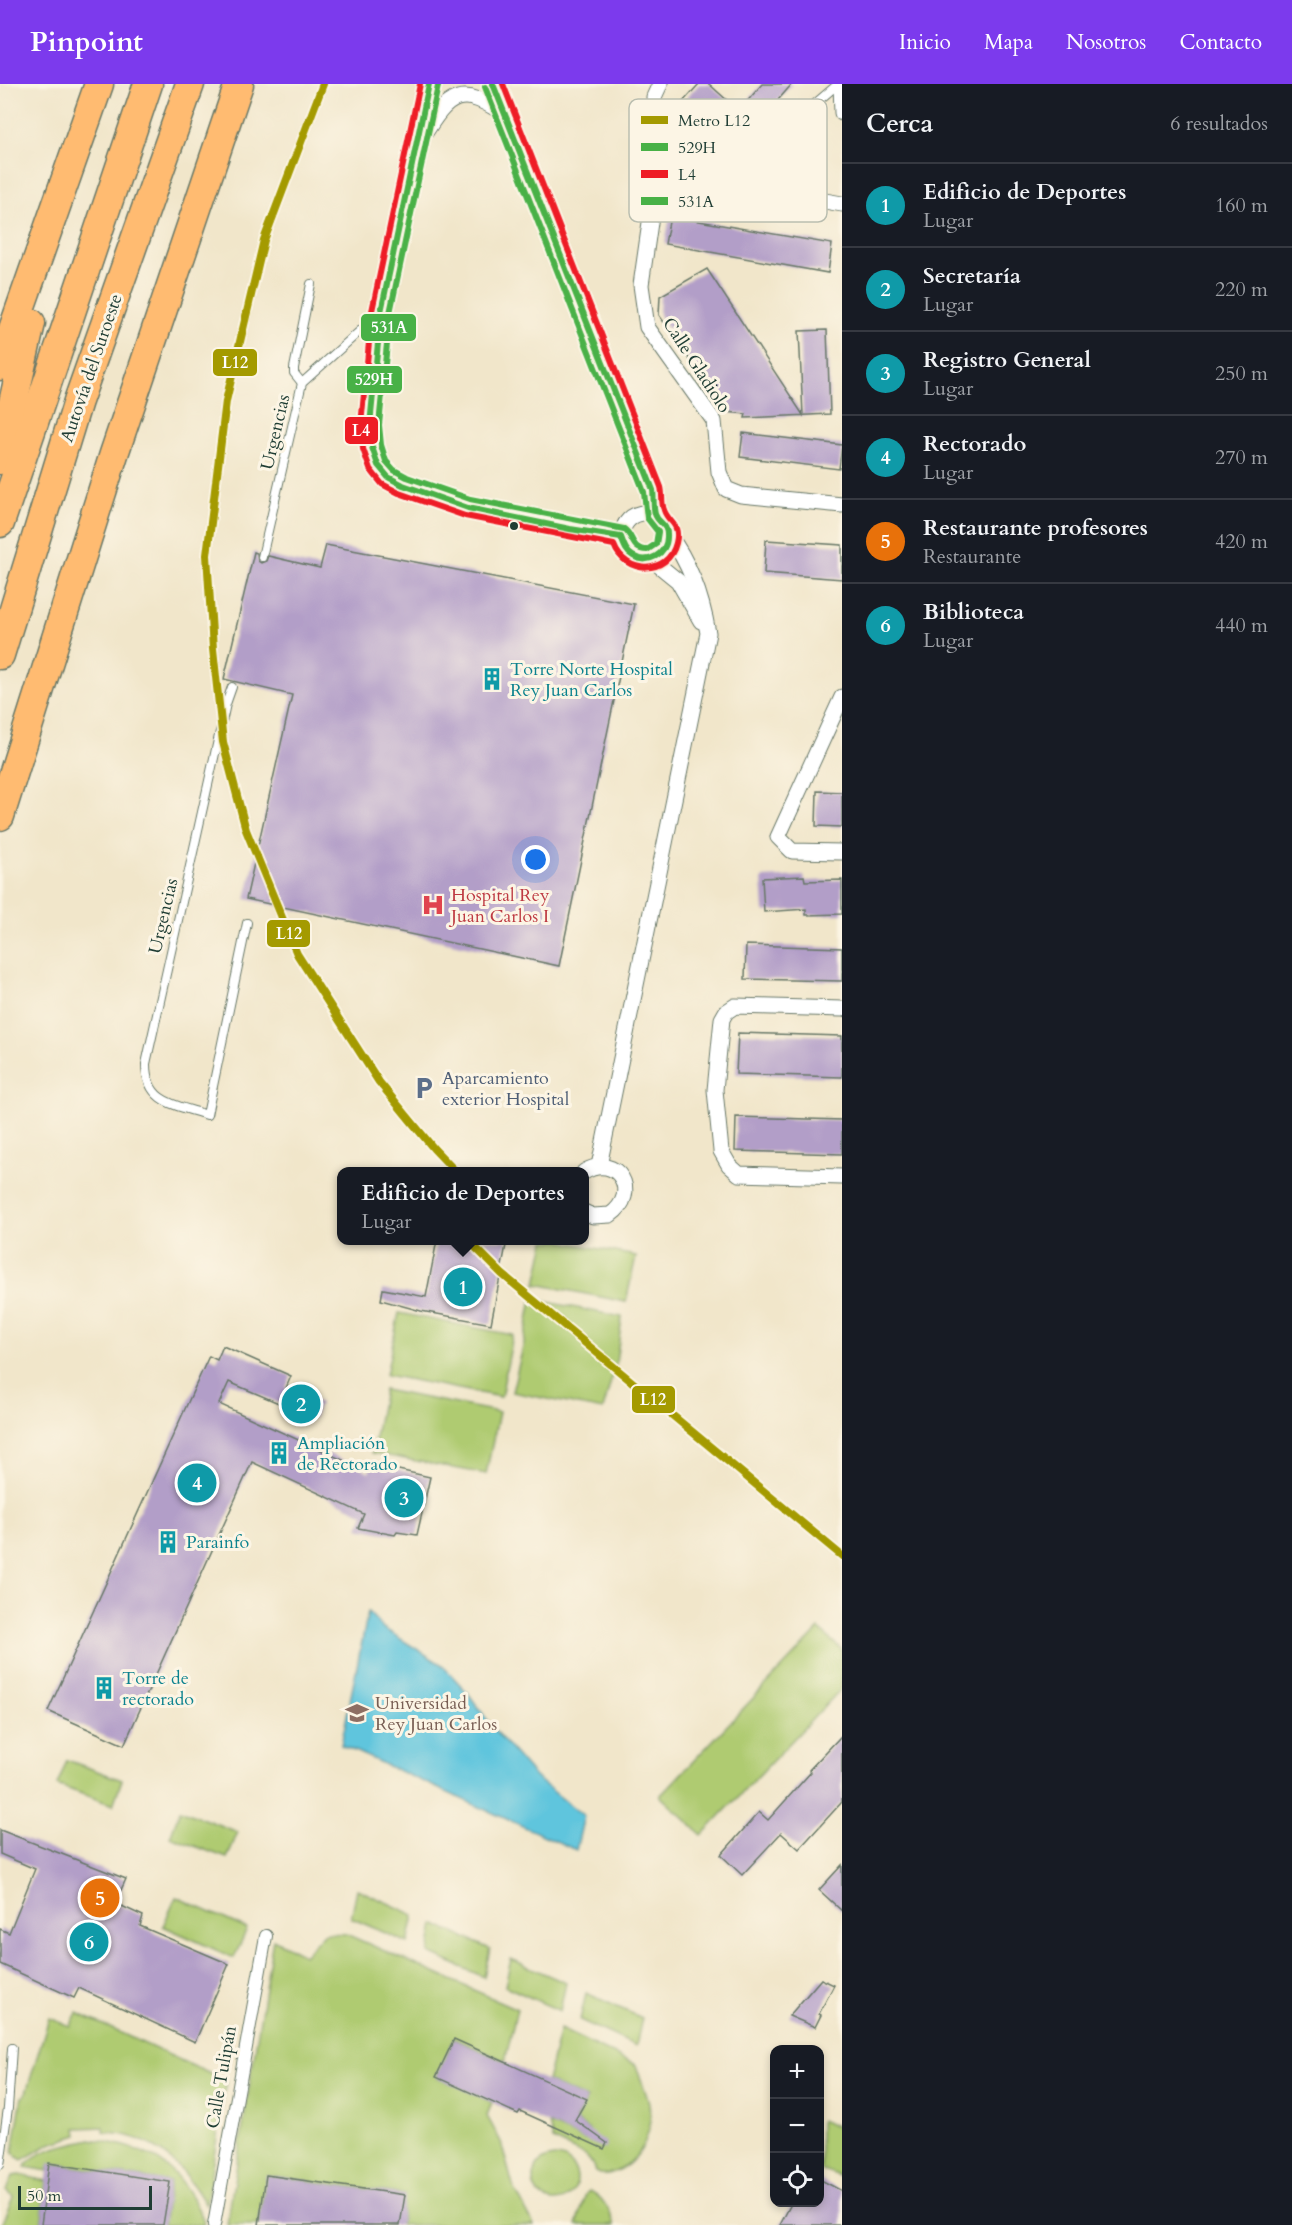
<!DOCTYPE html>
<html lang="es">
<head>
<meta charset="utf-8">
<style>
	body { margin:0; font-family:Cardo,serif; background:#20242c; color:#f1f3f6 }
	.controls { position:absolute; right:18px; bottom:18px; display:grid; overflow:hidden; border-radius:12px; box-shadow:0 3px 9px #0003 }
	.controls button { width:54px; height:54px; display:grid; place-items:center; padding:0; border:0; border-bottom:2px solid #363941; background:#171b24; color:#f1f3f6; font:30px sans-serif }
	.scale { position:absolute; left:18px; bottom:15px; width:134px; box-sizing:border-box; padding-left:6px; border:3px solid #1f3d34; border-top:0; font-size:16px; line-height:21px; white-space:nowrap; color:#1f3d34; -webkit-text-stroke:4px #fcf5e5; paint-order:stroke }
	.you { position:absolute; left:536px; top:776px; width:21px; height:21px; margin:-15px; border:4px solid #fff; border-radius:50%; background:#1a73e8; box-shadow:0 0 0 9px #1a73e833 }
	.badge { display:grid; place-items:center; width:39px; height:39px; border-radius:50%; background:#7c3aed; color:#fff; font-size:20px; font-weight:700 }
	.pin { position:absolute; translate:-50% -50%; border:3px solid #fff; box-shadow:0 2px 6px #0006 }
	.popup { position:absolute; left:337px; top:1083px; width:252px; height:78px; box-sizing:border-box; display:grid; place-content:center; border-radius:12px; background:#171b24; filter:drop-shadow(0 2px 4px #0005); font-size:20px; white-space:nowrap; color:#9ea1a6 }
	.popup b { font-size:22px; color:#f1f3f6 }
	.popup::after { content:''; position:absolute; left:50%; top:100%; margin-left:-12px; border:12px solid transparent; border-top-color:#171b24 }
	.list { margin:0; padding:0; list-style:none }
	h2 { display:flex; justify-content:space-between; align-items:center; height:78px; margin:0; padding:0 24px; font-size:26px }
	h2 small { font-size:20px; font-weight:400; color:#9ea1a6 }
	.list li { display:grid; grid-template-columns:39px 1fr auto; gap:18px; align-items:center; box-sizing:border-box; height:84px; padding:0 24px; border-top:2px solid #363941 }
	.list b { display:block; font-size:22px; white-space:nowrap }
	.list p { margin:0; font-size:20px; white-space:nowrap; color:#9ea1a6 }
	.list em { font-size:20px; font-style:normal; color:#9ea1a6 }
	.icon { flex:none; width:33px; height:33px; fill:none; stroke:currentColor; stroke-width:2; stroke-linecap:round; stroke-linejoin:round }
	.map { position:relative; flex:none; width:842px; height:2141px; overflow:hidden }
	header { display:flex; align-items:center; gap:36px; box-sizing:border-box; height:84px; padding:0 30px; background:#7c3aed; color:#fff }
	header strong { font-size:28px }
	nav { display:flex; gap:33px; margin-inline-start:auto; font-size:21px }
	main { display:flex }
	aside { flex:1; background:#171b24 }
	.map>svg:first-child { display:block }
	.green { fill:#afcb71; stroke:#678452; stroke-width:1.5 }
	.water { fill:#5fc5dd; stroke:#3f8188; stroke-width:1.5 }
	.building { fill:#b29ec8 }
	.lines { fill:none; stroke-linecap:round; stroke-linejoin:round }
	.service-casing { stroke:#687868; stroke-width:10 }
	.pedestrian-casing { stroke:#687868; stroke-width:14 }
	.minor-casing { stroke:#687868; stroke-width:17 }
	.motorway-casing { stroke:#687868; stroke-width:31 }
	.service { stroke:#fff; stroke-width:8 }
	.pedestrian { stroke:#fff; stroke-width:12 }
	.minor { stroke:#fff; stroke-width:15 }
	.motorway { stroke:#ffbb71; stroke-width:28 }
	.bus-1-casing { stroke:#fcf5e5; stroke-width:10 }
	.bus-2-casing { stroke:#fcf5e5; stroke-width:10 }
	.bus-3-casing { stroke:#fcf5e5; stroke-width:10 }
	.bus-1 { stroke:#48b146; stroke-width:6 }
	.bus-2 { stroke:#ee1c25; stroke-width:6 }
	.bus-3 { stroke:#48b146; stroke-width:6 }
	.metro-1-casing { stroke:#fcf5e5; stroke-width:12 }
	.metro-1 { stroke:#a49a00; stroke-width:8 }
	.bus-dot { fill:#1f3d34; stroke:#fcf5e5; stroke-width:2 }
	.labels { text-anchor:middle; stroke-width:6; stroke-linejoin:round; paint-order:stroke }
	.street-label { font-size:18px; fill:#1f3d34; stroke:#fcf5e5 }
	.culture-label { font-size:18px; fill:#0d838f; stroke:#fcf5e5; text-anchor:start }
	.health-label { font-size:18px; fill:#be3a42; stroke:#fcf5e5; text-anchor:start }
	.service-label { font-size:18px; fill:#4e5e75; stroke:#fcf5e5; text-anchor:start }
	.education-label { font-size:18px; fill:#785e54; stroke:#fcf5e5; text-anchor:start }
	.key { fill:#fcf5e5; stroke:#babeb0; stroke-width:1.5 }
	.key-label { font-size:16px; fill:#1f3d34 }
	.line-badge { stroke:#fcf5e5; stroke-width:2 }
	.badge-label { font-size:16px; text-anchor:middle; font-weight:bold; fill:#fff }
</style>
</head>
<body>
<header>
<strong>Pinpoint</strong>
<nav><a>Inicio</a><a>Mapa</a><a>Nosotros</a><a>Contacto</a></nav>
</header>
<main>
<div class="map">
<svg width="842" height="2141" viewBox="0 0 842 2141">
	<rect width="100%" height="100%" fill="#fcf5e5"/>
	<filter id="ink" filterUnits="userSpaceOnUse"><feTurbulence type="fractalNoise" baseFrequency=".0167" numOctaves="2"/><feDisplacementMap in="SourceGraphic" scale="12" xChannelSelector="R" yChannelSelector="G"/><feConvolveMatrix kernelMatrix="1 2 1 2 8 2 1 2 1" color-interpolation-filters="sRGB"/></filter>
	<filter id="wash" filterUnits="userSpaceOnUse"><feTurbulence type="fractalNoise" baseFrequency=".008" numOctaves="4" result="noise"/><feDisplacementMap in="SourceGraphic" scale="24" xChannelSelector="R" yChannelSelector="G"/><feGaussianBlur stdDeviation="1.35" result="paint"/><feColorMatrix in="noise" values="0 0 0 0 0 0 0 0 0 0 0 0 0 0 0 0 0 1.4 0 .05"/><feComposite in="paint" operator="in"/></filter>
	<g filter="url(#wash)">
		<rect width="100%" height="100%" fill="#f1e6ca"/>
		<g class="green">
			<polygon points="545,1157 559,1157 636,1172 626,1218 536,1200"/>
			<polygon points="532,1215 622,1233 616,1279 603,1326 512,1308 524,1259"/>
			<polygon points="399,1229 513,1251 501,1313 386,1291"/>
			<polygon points="384,1306 499,1328 486,1390 372,1369"/>
			<polygon points="819,1545 842,1566 842,1604 702,1751 660,1712"/>
			<polygon points="67,1676 122,1696 113,1721 57,1701"/>
			<polygon points="180,1726 238,1748 227,1774 170,1753"/>
			<polygon points="357,1805 414,1831 408,1859 351,1834"/>
			<polygon points="176,1813 247,1845 234,1874 163,1842"/>
			<polygon points="434,1840 490,1865 484,1893 429,1869"/>
			<polygon points="325,1849 346,1850 517,1925 505,1977 454,1955 437,1993 492,2018 487,2032 501,2058 513,2102 534,2141 400,2141 404,2111 267,2091 259,2141 227,2141 273,1855 304,1871"/>
			<polygon points="511,1875 566,1899 560,1927 505,1902"/>
			<polygon points="586,1909 642,1934 636,1962 580,1936"/>
			<path d="M77 1929 226 1997 206 2121C189 2092 166 2063 132 2053 123 2050 113 2050 104 2048V2043L77 2044 78 2051 50 2060 22 2076 17 2073 13 2067 22 2013 25 2012 49 1934 70 1942Z"/>
			<path d="M560 1945 636 1981C640 1994 646 2007 649 2020 654 2045 643 2073 621 2085 612 2089 604 2093 595 2088L591 2078 586 2072 553 2056 549 2040 585 2056 589 2046 575 2036 587 2015 547 1997Z"/>
			<polygon points="820,2036 842,2045 842,2093 820,2085"/>
			<path d="M91 2055C152 2065 178 2079 204 2137L203 2141H163L170 2098 50 2079 48 2087 25 2083C33 2066 73 2059 91 2055Z"/>
			<circle cx="555" cy="2095" r="22"/>
			<polygon points="20,2091 47,2097 41,2141 1,2141 13,2113 7,2107 13,2092"/>
			<path d="M589 2107C603 2111 610 2128 615 2141H577L586 2110Z"/>
		</g>
		<polygon class="water" points="368,1528 383,1544 441,1580 468,1609 495,1647 535,1693 584,1732 576,1766 341,1661"/>
		<g id="blocks">
			<g class="building">
				<polygon points="699,0 709,0 739,27 762,0 792,0 745,54 749,58 726,84 691,54 681,65 666,51 666,48 686,25 681,20"/>
				<polygon points="670,132 832,160 828,189 665,160"/>
				<polygon points="707,185 803,331 799,247 827,246 830,330 745,334 746,330 726,328 659,231 660,212"/>
				<polygon points="743,349 842,361 839,385 740,373"/>
				<polygon points="766,456 842,461 842,495 764,489"/>
				<polygon points="326,461 634,520 559,882 246,815 292,611 224,595 254,468 257,469 258,477 261,479 266,477 268,472 320,484"/>
				<polygon points="817,707 842,708 842,743 816,742"/>
				<polygon points="804,792 805,797 842,796 842,830 806,831 806,825 764,828 762,794"/>
				<polygon points="746,861 842,864 842,897 745,895"/>
				<polygon points="738,949 842,952 842,993 736,990"/>
				<polygon points="736,1033 842,1036 842,1070 735,1067"/>
				<polygon points="437,1156 507,1156 491,1240 421,1227 381,1216 383,1205 426,1213"/>
				<polygon points="223,1262 291,1292 286,1304 320,1319 314,1334 229,1298 219,1320 369,1388 372,1380 430,1393 417,1451 397,1448 395,1451 358,1444 364,1430 252,1378 124,1661 48,1627 209,1272 217,1276"/>
				<polygon points="842,1651 842,1718 799,1765 781,1749 742,1791 721,1771 759,1728 768,1736 811,1688 809,1686"/>
				<polygon points="0,1746 126,1795 115,1819 143,1832 140,1842 229,1880 195,1958 79,1904 74,1914 0,1880 0,1845 9,1849 35,1785 0,1770"/>
				<polygon points="842,1781 842,1827 819,1806"/>
				<polygon points="821,1895 834,1901 819,1930 821,1931 815,1943 789,1932"/>
				<polygon points="454,1955 587,2015 575,2036 607,2059 604,2065 520,2027 518,2030 436,1993"/>
				<polygon points="49,2079 170,2098 163,2141 41,2141"/>
				<polygon points="266,2091 405,2111 400,2141 259,2141"/>
				<polygon points="819,2095 842,2107 842,2141 780,2141 792,2118 819,2118"/>
			</g>
		</g>
	</g>
	<g filter="url(#ink)">
		<use href="#blocks" fill-opacity="0" stroke="#687868" stroke-width="1.5"/>
		<g class="lines">
			<g class="service-casing">
				<g id="service">
					<polyline points="777,109 786,58 810,24 838,0"/>
					<polyline points="302,299 294,289 294,284 311,200"/>
					<polyline points="262,473 302,299 380,229"/>
					<path d="M232 603 226 620 146 980C146 1020 177 1021 207 1031L247 839"/>
					<polyline points="0,2081 8,2024 12,1964"/>
				</g>
			</g>
			<g class="pedestrian-casing">
				<polyline id="pedestrian" points="214,2141 266,1852"/>
			</g>
			<g class="minor-casing">
				<g id="minor">
					<polyline points="429,0 381,228 370,341 372,363 378,381 388,393 403,401 468,424 570,445 621,453"/>
					<polyline points="493,0 653,406 655,431"/>
					<polyline points="660,0 654,13 658,83 641,201 647,243 714,337 719,388 726,405 741,411 842,421"/>
					<polyline points="841,0 842,29"/>
					<path d="M422 54C449 9 461 0 507 32"/>
					<polyline points="658,83 689,93 842,120"/>
					<circle cx="645" cy="452" r="23"/>
					<polyline points="651,475 678,497 701,537"/>
					<polyline points="842,613 778,753 792,767 842,768"/>
					<polyline points="842,925 735,922 726,928 722,935 715,1006 721,1067 729,1081 739,1090 842,1093"/>
					<path d="M599 1082 708 549C702 514 690 479 668 450"/>
					<path d="M584 1088C617 1068 642 1109 610 1131L593 1132 584 1128"/>
				</g>
			</g>
			<g class="motorway-casing">
				<g id="motorway">
					<polyline points="0,282 99,0"/>
					<polyline points="0,376 31,239"/>
					<polyline points="0,439 148,0"/>
					<polyline points="0,571 78,317 190,0"/>
					<polyline points="0,732 114,370 239,0"/>
				</g>
			</g>
			<use href="#service" class="service"/>
			<use href="#pedestrian" class="pedestrian"/>
			<use href="#minor" class="minor"/>
			<use href="#motorway" class="motorway"/>
			<g class="bus-1-casing">
				<path id="bus-1" d="M429 0 381 228 370 341 372 363 378 381 388 393 403 401 468 424 570 445 621 453C624 461 626 468 633 472 648 481 667 470 667 453 668 439 658 440 655 430 653 423 654 413 653 406L493 0"/>
			</g>
			<g class="bus-2-casing">
				<path id="bus-2" d="M420 0 372 227 361 341 363 365 370 385 382 400 399 409 465 432 614 461C625 491 668 492 676 459 681 439 668 439 664 426 661 419 663 410 661 403L503 0"/>
			</g>
			<g class="bus-3-casing">
				<path id="bus-3" d="M438 2 390 229 379 341 381 361 386 377 394 386 407 393 470 415 624 445C634 452 631 466 647 466L656 460 658 448 647 434 644 408 485 3"/>
			</g>
			<use href="#bus-1" class="bus-1"/>
			<use href="#bus-2" class="bus-2"/>
			<use href="#bus-3" class="bus-3"/>
			<g class="metro-1-casing">
				<g id="metro-1">
					<polyline points="323,0 264,156 226,317 207,471 213,565 223,658 246,746 297,870 379,998 434,1065 456,1088"/>
					<polyline points="468,1156 502,1190 842,1472"/>
				</g>
			</g>
			<use href="#metro-1" class="metro-1"/>
		</g>
	</g>
	<defs>
		<g id="building-bare" transform="scale(1.8)"><path d="M-4-6H4V6H1V3H-1V6H-4ZM-2.5-4.3h1.7v1.8h-1.7ZM.8-4.3h1.7v1.8H.8ZM-2.5-1h1.7V.8h-1.7ZM.8-1h1.7V.8H.8Z" fill="#0f9aa8" stroke="#fcf5e5" stroke-width="2.5" paint-order="stroke"/></g>
		<g id="hospital-bare" transform="scale(1.8)"><path d="M-5-5h3v3.5h4V-5h3V5h-3V1.5h-4V5h-3Z" fill="#e0444e" stroke="#fcf5e5" stroke-width="2.5" paint-order="stroke"/></g>
		<g id="parking-bare" transform="scale(1.8)"><path d="M-3.5-5.5H1a3.5 3.5 0 0 1 0 7H-1V5.5H-3.5ZM-1-3.4V-.6H.8a1.4 1.4 0 0 0 0-2.8Z" fill="#5c6f8a" stroke="#fcf5e5" stroke-width="2.5" paint-order="stroke"/></g>
		<g id="university-bare" transform="scale(1.8)"><path d="M0-5L7-2L0 1L-7-2ZM-4 1L0 2.5L4 1V4Q0 6-4 4Z" fill="#8d6e63" stroke="#fcf5e5" stroke-width="2.5" paint-order="stroke"/></g>
	</defs>
	<g fill-rule="evenodd">
		<use href="#building-bare" x="492" y="595"/>
		<use href="#hospital-bare" x="433" y="821"/>
		<use href="#parking-bare" x="424" y="1004"/>
		<use href="#building-bare" x="279" y="1369"/>
		<use href="#building-bare" x="168" y="1458"/>
		<use href="#building-bare" x="104" y="1604"/>
		<use href="#university-bare" x="357" y="1629"/>
	</g>
	<circle class="bus-dot" cx="514" cy="442" r="5"/>
	<g class="labels">
		<g class="street-label">
			<text transform="translate(697 281) rotate(57)" y="6">Calle Gladiolo</text>
			<text transform="translate(91 284) rotate(-71)" y="6">Autovía del Suroeste</text>
			<text transform="translate(275 348) rotate(-77)" y="6">Urgencias</text>
			<text transform="translate(163 832) rotate(-77)" y="6">Urgencias</text>
			<text transform="translate(221 1993) rotate(-80)" y="6">Calle Tulipán</text>
		</g>
		<g class="culture-label">
			<text x="510" y="591">Torre Norte Hospital<tspan x="510" dy="21">Rey Juan Carlos</tspan></text>
			<text x="297" y="1365">Ampliación<tspan x="297" dy="21">de Rectorado</tspan></text>
			<text x="186" y="1464">Parainfo</text>
			<text x="122" y="1600">Torre de<tspan x="122" dy="21">rectorado</tspan></text>
		</g>
		<g class="health-label">
			<text x="451" y="817">Hospital Rey<tspan x="451" dy="21">Juan Carlos I</tspan></text>
		</g>
		<g class="service-label">
			<text x="442" y="1000">Aparcamiento<tspan x="442" dy="21">exterior Hospital</tspan></text>
		</g>
		<g class="education-label">
			<text x="375" y="1625">Universidad<tspan x="375" dy="21">Rey Juan Carlos</tspan></text>
		</g>
	</g>
	<rect x="629" y="15" width="198" height="123" rx="9" class="key"/>
	<rect x="641" y="32" width="27" height="8" fill="#a49a00"/>
	<rect x="641" y="59" width="27" height="8" fill="#48b146"/>
	<rect x="641" y="86" width="27" height="8" fill="#ee1c25"/>
	<rect x="641" y="113" width="27" height="8" fill="#48b146"/>
	<g class="key-label">
		<text x="678" y="42">Metro L12</text>
		<text x="678" y="69">529H</text>
		<text x="678" y="96">L4</text>
		<text x="678" y="123">531A</text>
	</g>
	<g class="line-badge">
		<rect x="360" y="229" width="57" height="29" rx="6" fill="#48b146"/>
		<rect x="212" y="264" width="46" height="29" rx="6" fill="#a49a00"/>
		<rect x="346" y="281" width="57" height="29" rx="6" fill="#48b146"/>
		<rect x="344" y="332" width="35" height="29" rx="6" fill="#ee1c25"/>
		<rect x="266" y="835" width="45" height="29" rx="6" fill="#a49a00"/>
		<rect x="631" y="1301" width="45" height="29" rx="6" fill="#a49a00"/>
	</g>
	<g class="badge-label">
		<text x="389" y="249">531A</text>
		<text x="235" y="284">L12</text>
		<text x="374" y="301">529H</text>
		<text x="361" y="352">L4</text>
		<text x="289" y="855">L12</text>
		<text x="653" y="1321">L12</text>
	</g>
</svg>
<div class="controls">
<button>+</button>
<button>−</button>
<button><svg class="icon" aria-label="locate" viewBox="0 0 24 24"><circle cx="12" cy="12" r="6"/><path d="M12 2v4M12 18v4M2 12h4M18 12h4"/></svg></button>
</div>
<div class="scale">50 m</div>
<div class="you"></div>
<div class="pin badge" style="left:463px;top:1203px;background:#0f9aa8">1</div>
<div class="popup"><b>Edificio de Deportes</b>Lugar</div>
<div class="pin badge" style="left:301px;top:1320px;background:#0f9aa8">2</div>
<div class="pin badge" style="left:404px;top:1414px;background:#0f9aa8">3</div>
<div class="pin badge" style="left:197px;top:1399px;background:#0f9aa8">4</div>
<div class="pin badge" style="left:100px;top:1814px;background:#e8710a">5</div>
<div class="pin badge" style="left:89px;top:1858px;background:#0f9aa8">6</div>
</div>
<aside>
<h2>Cerca<small>6 resultados</small></h2>
<ul class="list">
<li><span class="badge" style="background:#0f9aa8">1</span><div><b>Edificio de Deportes</b><p>Lugar</p></div><em>160 m</em></li>
<li><span class="badge" style="background:#0f9aa8">2</span><div><b>Secretaría</b><p>Lugar</p></div><em>220 m</em></li>
<li><span class="badge" style="background:#0f9aa8">3</span><div><b>Registro General</b><p>Lugar</p></div><em>250 m</em></li>
<li><span class="badge" style="background:#0f9aa8">4</span><div><b>Rectorado</b><p>Lugar</p></div><em>270 m</em></li>
<li><span class="badge" style="background:#e8710a">5</span><div><b>Restaurante profesores</b><p>Restaurante</p></div><em>420 m</em></li>
<li><span class="badge" style="background:#0f9aa8">6</span><div><b>Biblioteca</b><p>Lugar</p></div><em>440 m</em></li>
</ul>
</aside>
</main>
</body>
</html>
